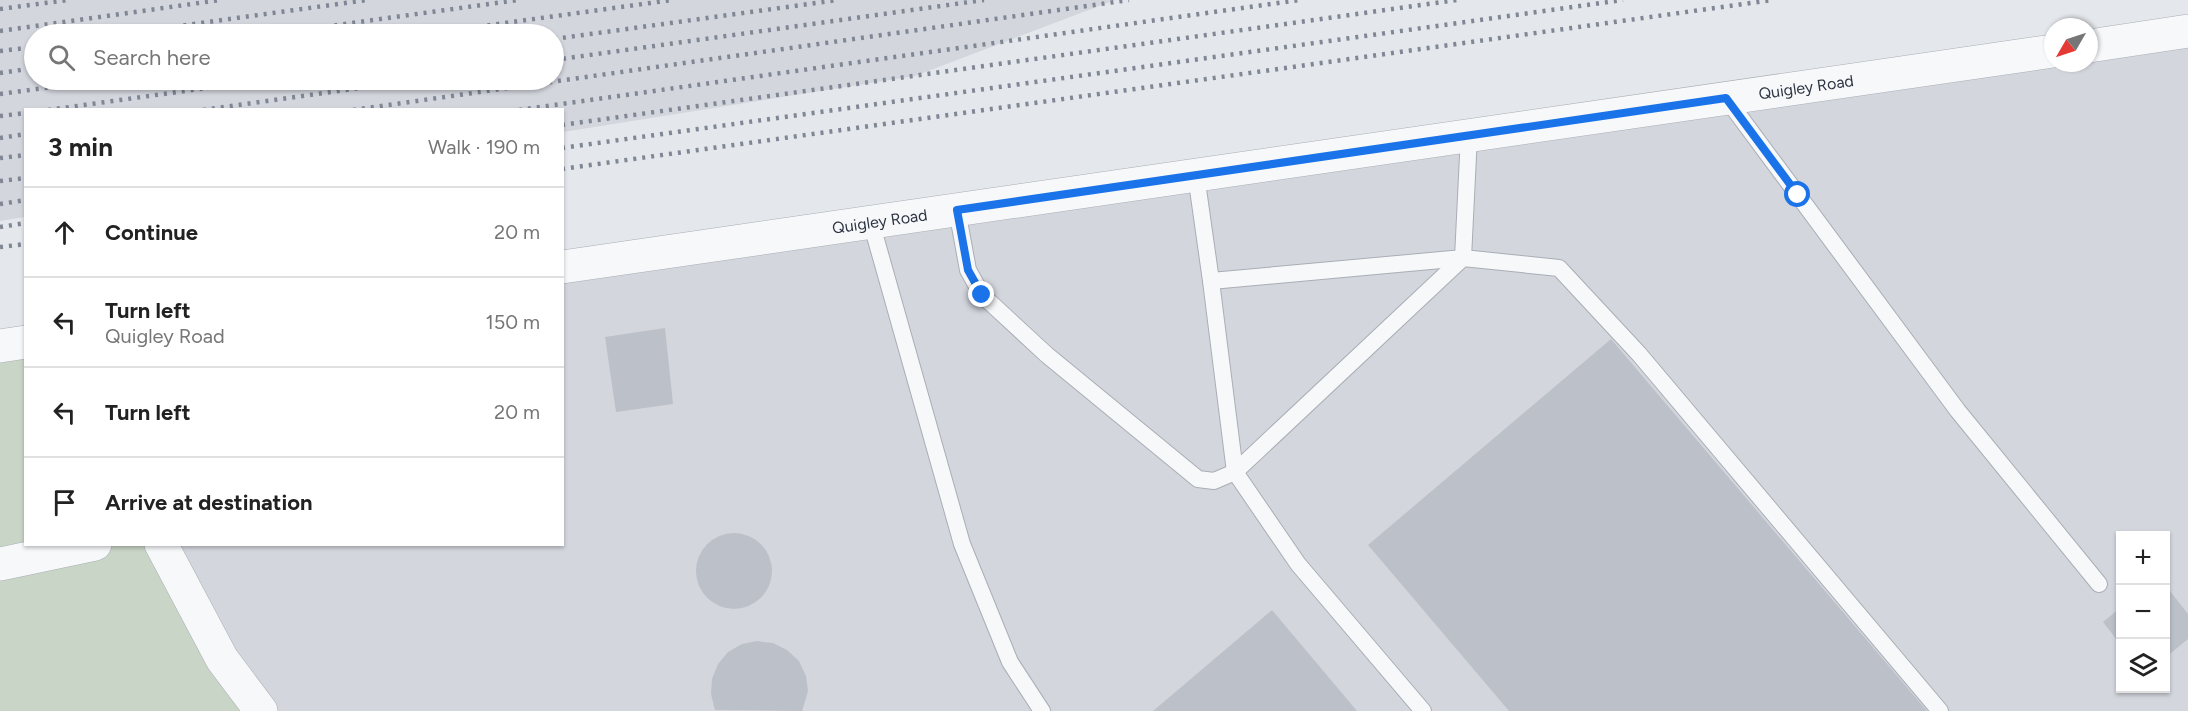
<!DOCTYPE html>
<html lang="en">
<head>
<meta charset="utf-8">
<style>
	body { margin:0; font-family:Figtree,sans-serif; background:#f2f2f2; color:#222 }
	.controls { position:absolute; right:18px; bottom:18px; display:grid; overflow:hidden; border-radius:0px; box-shadow:0 2px 4px #0004 }
	.controls button { width:54px; height:54px; display:grid; place-items:center; padding:0; border:0; border-bottom:2px solid #e0e0e0; background:#fff; color:#222; font:30px sans-serif }
	.compass { position:absolute; left:2044px; top:18px; width:54px; height:54px; border-radius:50%; background:#fff; box-shadow:0 2px 4px #0004; rotate:231deg }
	.stop { position:absolute; width:18px; height:18px; margin:-14px; border:4px solid #1a73e8; border-radius:50%; background:#fff }
	.stop.end { background:#1a73e8; border-color:#fff; box-shadow:0 2px 6px #0008 }
	.list { margin:0; padding:0; list-style:none }
	h2 { display:flex; justify-content:space-between; align-items:center; height:78px; margin:0; padding:0 24px; font-size:26px }
	h2 small { font-size:20px; font-weight:400; color:#767676 }
	.list li { display:grid; grid-template-columns:39px 1fr auto; gap:18px; align-items:center; box-sizing:border-box; height:90px; padding:0 24px; border-top:2px solid #e0e0e0 }
	.list b { display:block; font-size:22px; white-space:nowrap }
	.list p { margin:0; font-size:20px; white-space:nowrap; color:#767676 }
	.list em { font-size:20px; font-style:normal; color:#767676 }
	.icon { flex:none; width:33px; height:33px; fill:none; stroke:currentColor; stroke-width:2; stroke-linecap:round; stroke-linejoin:round }
	.map { position:relative; flex:none; width:2188px; height:711px; overflow:hidden }
	.search { position:absolute; background:#fff; box-shadow:0 2px 4px #0004; left:24px; top:24px; width:540px; height:66px; display:flex; align-items:center; gap:15px; box-sizing:border-box; padding:0 21px; border-radius:33px; color:#767676; font-size:22px }
	.panel { position:absolute; background:#fff; box-shadow:0 2px 4px #0004; left:24px; top:108px; width:540px; height:438px; border-radius:0px }
	.map>svg:first-child { display:block }
	.built { fill:#d3d6dd; fill-rule:evenodd }
	.green { fill:#c9d5c6 }
	.building { fill:#bcc0c8 }
	.lines { fill:none; stroke-linecap:round; stroke-linejoin:round }
	.service-casing { stroke:#a9aeb5; stroke-width:18 }
	.minor-casing { stroke:#a9aeb5; stroke-width:34 }
	.tertiary-casing { stroke:#a9aeb5; stroke-width:34 }
	.service { stroke:#f7f8fa; stroke-width:16 }
	.minor { stroke:#f7f8fa; stroke-width:33 }
	.tertiary { stroke:#f7f8fa; stroke-width:33 }
	.rail { stroke:#7f8694; stroke-width:4.5; stroke-dasharray:3 6; stroke-linecap:butt }
	.route { stroke:#1a73e8; stroke-width:8 }
	.labels { text-anchor:middle; stroke-width:5; stroke-linejoin:round; paint-order:stroke }
	.street-label { font-size:16px; fill:#2d3443; stroke:#f4f6f9 }
</style>
</head>
<body>
<div class="map">
<svg width="2188" height="711" viewBox="0 0 2188 711">
	<rect width="100%" height="100%" fill="#e4e7eb"/>
	<g class="built">
		<path d="M0 0H1115L915 76 563 132 562 110H26L25 217 0 221ZM34 34H554V80H34Z"/>
		<path d="M2188 31V711H261L161 545 562 544 563 267 2053 63H2089V46ZM2120 536H2166V688H2120Z"/>
	</g>
	<polygon class="green" points="25,342 26,544 161,545 261,711 0,711 0,346"/>
	<g class="building">
		<polygon points="665,328 673,404 616,412 605,337"/>
		<polygon points="1611,339 1927,711 1509,711 1368,545"/>
		<circle cx="734" cy="571" r="38"/>
		<polygon points="2166,586 2188,614 2188,639 2166,657"/>
		<polygon points="2120,608 2120,644 2103,622"/>
		<polygon points="1272,610 1357,711 1153,711"/>
		<polygon points="757,641 773,643 787,650 799,661 806,676 808,691 802,711 715,710 711,694 712,679 718,664 728,652 742,644"/>
	</g>
	<g class="lines">
		<g class="service-casing">
			<g id="service">
				<polyline points="1726,98 1958,411 2099,584"/>
				<polyline points="1196,175 1211,281 1463,258 1469,135"/>
				<polyline points="957,210 968,270 982,295 1047,355 1198,479 1214,481 1235,472 1463,258 1559,268 1639,354 1940,711"/>
				<polyline points="871,222 962,544 1010,662 1042,711"/>
				<polyline points="1211,281 1235,472 1298,564 1423,711"/>
			</g>
		</g>
		<g class="minor-casing">
			<polyline id="minor" points="161,544 222,659 261,711"/>
		</g>
		<g class="tertiary-casing">
			<g id="tertiary">
				<polyline points="2089,46 2188,31"/>
				<path id="s1" d="M562 267 2053 51"/>
				<polyline points="0,346 26,342"/>
				<polyline points="0,564 95,544"/>
			</g>
		</g>
		<use href="#service" class="service"/>
		<use href="#minor" class="minor"/>
		<use href="#tertiary" class="tertiary"/>
		<g class="rail">
			<polyline points="0,9 68,0"/>
			<polyline points="0,31 220,0"/>
			<polyline points="121,34 367,0"/>
			<polyline points="272,34 518,0"/>
			<polyline points="425,34 672,0"/>
			<polyline points="554,39 838,0"/>
			<polyline points="0,51 34,47"/>
			<polyline points="554,60 984,0"/>
			<polyline points="0,73 34,68"/>
			<polyline points="0,94 103,80"/>
			<polyline points="48,110 264,80"/>
			<polyline points="203,110 417,80"/>
			<polyline points="353,110 1129,0"/>
			<polyline points="519,110 1299,0"/>
			<polyline points="0,116 26,113"/>
			<polyline points="562,125 1457,0"/>
			<polyline points="0,138 26,134"/>
			<polyline points="562,148 1623,0"/>
			<polyline points="0,158 26,155"/>
			<polyline points="562,169 1772,0"/>
			<polyline points="0,181 26,178"/>
			<polyline points="0,204 26,200"/>
			<polyline points="0,227 26,223"/>
			<polyline points="0,247 26,244"/>
		</g>
	</g>
	<g class="lines">
		<polyline class="route" points="982,295 968,270 957,210 1726,98 1798,195"/>
	</g>
	<g class="labels">
		<g class="street-label">
			<text dy="6" stroke="none"><textPath href="#s1" startOffset="1257">Quigley Road</textPath></text>
			<text dy="6" stroke="none"><textPath href="#s1" startOffset="321">Quigley Road</textPath></text>
		</g>
	</g>
</svg>
<div class="controls">
<button>+</button>
<button>−</button>
<button><svg class="icon" aria-label="layers" viewBox="0 0 24 24"><path d="M12 4l9 5-9 5-9-5zM3 14l9 5 9-5"/></svg></button>
</div>
<svg class="compass" viewBox="-18 -18 36 36"><path d="M0-13l5 13h-10z" fill="#e53935"/><path d="M0 13l5-13h-10z" fill="#767676"/></svg>
<div class="stop" style="left:1798px;top:195px"></div>
<div class="stop end" style="left:982px;top:295px"></div>
<div class="search"><svg class="icon" aria-label="search" viewBox="0 0 24 24"><circle cx="10" cy="10" r="6"/><path d="M15 15l6 6"/></svg>Search here</div>
<section class="panel">
<h2>3 min<small>Walk · 190 m</small></h2>
<ul class="list">
<li><svg class="icon" aria-label="ahead" viewBox="0 0 24 24"><path d="M12 20V5M6 11l6-6 6 6"/></svg><div><b>Continue</b></div><em>20 m</em></li>
<li><svg class="icon" aria-label="left" viewBox="0 0 24 24"><path d="M17 20v-9H6M10 6l-5 5 5 5"/></svg><div><b>Turn left</b><p>Quigley Road</p></div><em>150 m</em></li>
<li><svg class="icon" aria-label="left" viewBox="0 0 24 24"><path d="M17 20v-9H6M10 6l-5 5 5 5"/></svg><div><b>Turn left</b></div><em>20 m</em></li>
<li><svg class="icon" aria-label="arrive" viewBox="0 0 24 24"><path d="M6 21V4h12l-3 4 3 4H6"/></svg><div><b>Arrive at destination</b></div></li>
</ul>
</section>
</div>
</body>
</html>
